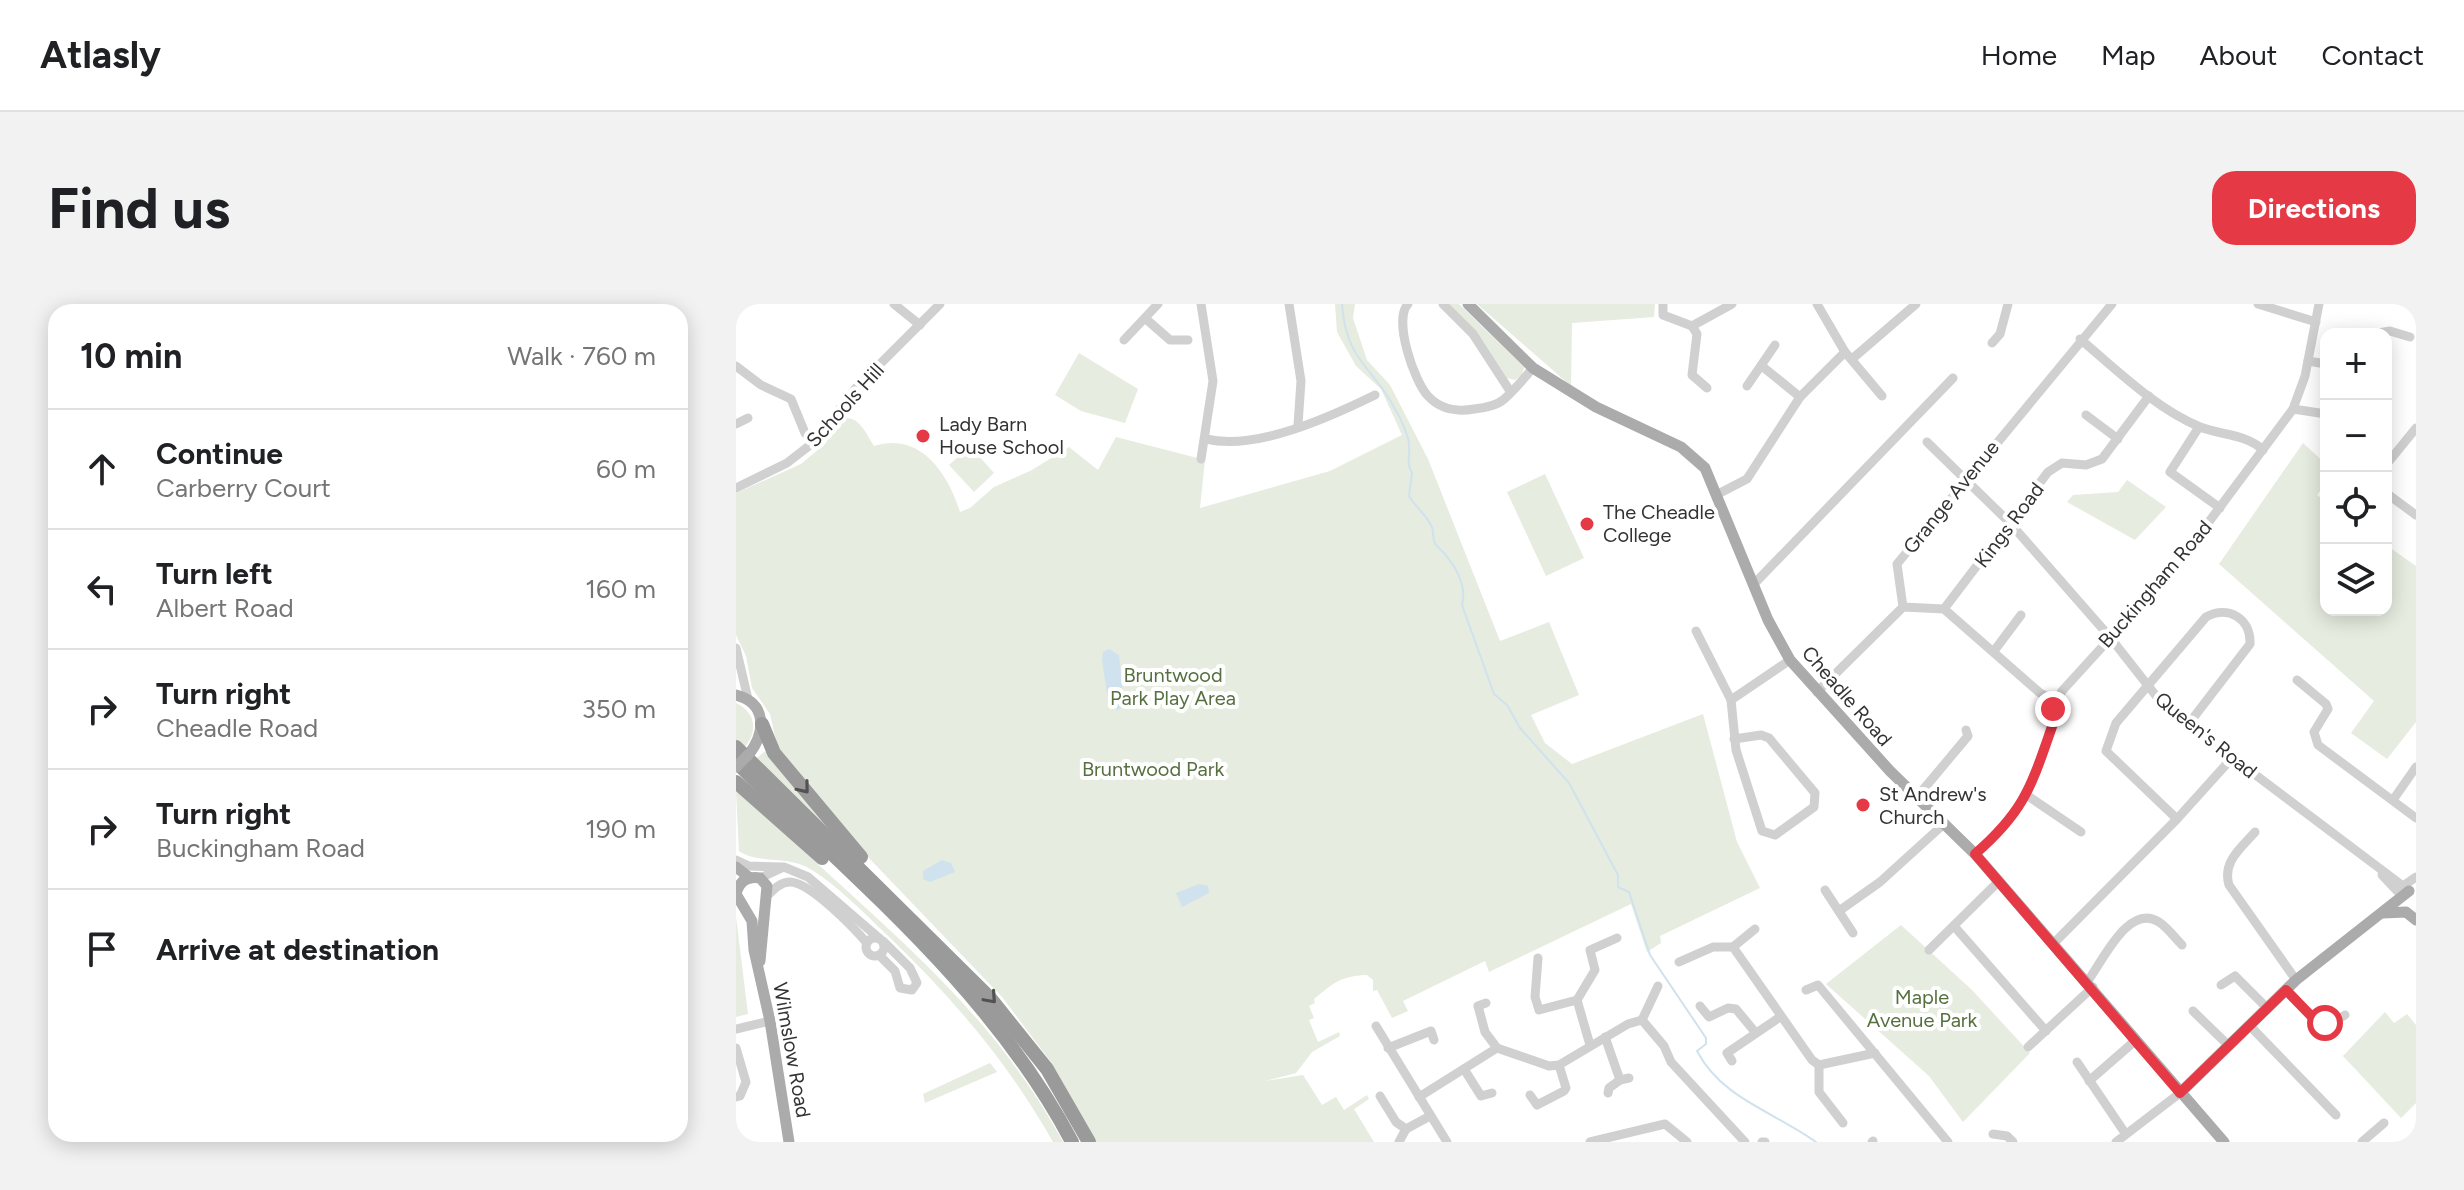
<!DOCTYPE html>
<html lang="en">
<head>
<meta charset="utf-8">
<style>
	body { margin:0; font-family:Figtree,sans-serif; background:#f2f2f2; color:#202124 }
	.controls { position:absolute; right:24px; top:24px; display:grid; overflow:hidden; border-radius:16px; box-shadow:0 4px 20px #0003 }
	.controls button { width:72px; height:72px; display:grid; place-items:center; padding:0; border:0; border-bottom:2px solid #e0e0e0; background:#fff; color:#202124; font:40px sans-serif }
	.stop { position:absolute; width:24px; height:24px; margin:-18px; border:6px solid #e63946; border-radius:50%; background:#fff }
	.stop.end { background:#e63946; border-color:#fff; box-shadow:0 2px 8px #0008 }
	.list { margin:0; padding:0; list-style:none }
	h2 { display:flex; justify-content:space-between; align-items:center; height:104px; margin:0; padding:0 32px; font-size:34px }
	h2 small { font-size:26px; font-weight:400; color:#757577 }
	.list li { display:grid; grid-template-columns:52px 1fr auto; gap:24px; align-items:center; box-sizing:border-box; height:120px; padding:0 32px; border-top:2px solid #e0e0e0 }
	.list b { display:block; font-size:30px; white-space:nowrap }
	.list p { margin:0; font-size:26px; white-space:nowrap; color:#757577 }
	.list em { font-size:26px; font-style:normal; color:#757577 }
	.icon { flex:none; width:44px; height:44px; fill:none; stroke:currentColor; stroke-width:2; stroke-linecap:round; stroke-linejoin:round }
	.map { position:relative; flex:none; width:1680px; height:838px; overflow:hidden; border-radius:24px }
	header { display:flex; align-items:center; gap:48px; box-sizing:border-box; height:112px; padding:0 40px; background:#fff; border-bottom:2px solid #e0e0e0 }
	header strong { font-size:38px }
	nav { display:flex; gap:44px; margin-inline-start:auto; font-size:28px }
	.intro { display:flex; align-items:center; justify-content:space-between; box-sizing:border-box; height:192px; padding:0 48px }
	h1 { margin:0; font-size:56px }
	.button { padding:20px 36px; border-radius:24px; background:#e63946; color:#fff; font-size:28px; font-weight:700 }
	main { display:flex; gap:48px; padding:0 48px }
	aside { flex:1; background:#fff; border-radius:24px; box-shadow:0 4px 20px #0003 }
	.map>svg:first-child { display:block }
	.green { fill:#e6ecdf }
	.water { fill:#cfe2ee }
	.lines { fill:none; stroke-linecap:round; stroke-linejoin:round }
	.stream { stroke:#cfe2ee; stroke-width:2 }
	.minor { stroke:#d0d0d0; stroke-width:9 }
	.major { stroke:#ababab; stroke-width:11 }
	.highway { stroke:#9a9a9a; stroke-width:14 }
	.major-bridge { stroke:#ababab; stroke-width:11 }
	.oneway { stroke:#525252 }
	.route { stroke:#e63946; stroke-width:10 }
	.poi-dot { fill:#e63946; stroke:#fff; stroke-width:3 }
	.labels { text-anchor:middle; stroke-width:8; stroke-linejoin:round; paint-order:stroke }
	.street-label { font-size:20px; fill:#333; stroke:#fff }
	.poi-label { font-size:20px; fill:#333; stroke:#fff; text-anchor:start }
	.park-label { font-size:20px; fill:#56703f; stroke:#fff }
</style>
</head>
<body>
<header>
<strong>Atlasly</strong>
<nav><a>Home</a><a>Map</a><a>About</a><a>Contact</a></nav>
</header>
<div class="intro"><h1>Find us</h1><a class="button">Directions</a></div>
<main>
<aside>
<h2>10 min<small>Walk · 760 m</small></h2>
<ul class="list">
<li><svg class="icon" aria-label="ahead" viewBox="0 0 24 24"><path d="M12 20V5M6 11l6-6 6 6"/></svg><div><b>Continue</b><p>Carberry Court</p></div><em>60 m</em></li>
<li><svg class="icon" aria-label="left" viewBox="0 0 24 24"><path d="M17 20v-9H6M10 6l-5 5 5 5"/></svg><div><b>Turn left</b><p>Albert Road</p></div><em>160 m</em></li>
<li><svg class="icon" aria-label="right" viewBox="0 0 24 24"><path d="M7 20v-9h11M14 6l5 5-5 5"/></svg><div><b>Turn right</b><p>Cheadle Road</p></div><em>350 m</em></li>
<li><svg class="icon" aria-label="right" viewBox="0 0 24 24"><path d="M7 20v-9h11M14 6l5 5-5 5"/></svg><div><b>Turn right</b><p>Buckingham Road</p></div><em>190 m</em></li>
<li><svg class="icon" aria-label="arrive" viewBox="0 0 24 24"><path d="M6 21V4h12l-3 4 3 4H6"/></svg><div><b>Arrive at destination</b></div></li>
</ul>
</aside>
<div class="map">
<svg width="1680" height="838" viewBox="0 0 1680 838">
	<rect width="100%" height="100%" fill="#fff"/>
	<g class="green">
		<path d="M599 0H619L617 14 631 56 654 81 692 155 764 337 813 318 843 391 795 411 809 439 836 460 967 410 1001 538 1024 584 924 632 925 639 911 648 895 600 753 668 749 657 667 697 672 707 656 714 641 686 637 687V676L631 671C601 672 595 682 578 695L579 699 573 702 578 714 573 716 582 738 603 728 604 732 576 748 560 769 529 777 567 771 586 801 600 793 608 806 631 791 633 795 618 805 638 838H360L315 758 266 693 131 552 43 450 34 410 16 384 10 352 0 331V189L65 160 90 139 101 116C122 108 128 127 138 142 184 127 212 169 224 208L234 204 258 183 296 166 333 143 362 166 380 133 469 156 464 204 594 167 666 131 645 85 620 62 601 28Z"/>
		<polygon points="713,0 723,0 788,63 786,71 779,76 771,74 747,37"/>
		<polygon points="741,0 919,0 918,13 836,19 835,82"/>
		<polygon points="343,49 402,85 389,119 345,107 319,91"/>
		<polygon points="1567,139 1590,160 1590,178 1581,191 1590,198 1590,306 1650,306 1650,241 1680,262 1680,418 1651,455 1615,429 1638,397 1483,260"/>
		<polygon points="234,142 258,169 238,188 213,161"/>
		<polygon points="809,170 848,254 810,272 771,188"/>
		<polygon points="1391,176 1430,203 1399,236 1331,198 1337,191 1382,188"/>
		<path d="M0 399C21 409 22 429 7 445L0 438Z"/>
		<polygon points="31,446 117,550 18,456"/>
		<path d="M0 488 11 492C126 609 246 688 327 838H317C272 758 215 692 150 630 127 608 103 583 76 566 53 550 23 561 3 547Z"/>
		<polygon points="0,613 12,710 0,713"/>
		<polygon points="1165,621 1236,686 1294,749 1227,818 1193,772 1090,680"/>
		<polygon points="1649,708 1658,719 1671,710 1680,721 1680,799 1665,814 1607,752"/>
		<polygon points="254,759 261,768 189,799 187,790"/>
	</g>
	<g class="water">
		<polygon points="373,345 383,351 388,403 381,406 373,403 366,356 367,348"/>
		<polygon points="206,556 215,559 219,568 194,578 187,575 187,567"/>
		<polygon points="463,580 472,582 473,589 446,603 440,589"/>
	</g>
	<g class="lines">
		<path class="stream" d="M606 0C610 58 637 62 659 105 664 113 669 125 672 134 676 147 669 158 676 169L673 192C680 204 690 210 696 223 698 228 696 236 700 241 716 256 732 279 726 301L758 390 771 401 784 424 833 479 882 571V583L893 588 914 651 970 734V740L961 747C986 795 1039 808 1080 838"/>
		<g class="minor">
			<polyline points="158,0 184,21"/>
			<polyline points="465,0 477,77 465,155"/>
			<polyline points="553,0 565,77 562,121"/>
			<path d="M672 0C657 16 678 77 692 92 704 105 721 108 738 105 747 104 761 101 767 96 778 87 788 74 797 64"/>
			<polyline points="707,0 737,30 774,87"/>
			<polyline points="927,0 927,11 956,22 996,0"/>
			<polyline points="1081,0 1109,48 1146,92"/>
			<polyline points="1522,0 1580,18"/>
			<polyline points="410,15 434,36 452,36"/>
			<polyline points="956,22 961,30 956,71 971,84"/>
			<polyline points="1637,30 1654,27 1674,33"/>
			<path d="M1344 35C1381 66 1419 104 1464 123 1484 131 1511 130 1527 146"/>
			<polyline points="388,36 422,0"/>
			<polyline points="1256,39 1264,30 1272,0"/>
			<polyline points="1116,55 1180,0"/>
			<polyline points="1572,57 1590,60"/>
			<polyline points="0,62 25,81 55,95 69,129 78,138"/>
			<polyline points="1027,63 1064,93"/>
			<polyline points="1011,82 1039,41"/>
			<polyline points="1557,105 1590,110"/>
			<polyline points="1350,111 1382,135"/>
			<polyline points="0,120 12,114"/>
			<polyline points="1463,123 1434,168 1484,204"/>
			<path d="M470 135C520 147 594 113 639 91"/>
			<polyline points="1191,138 1274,219 1373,332 1428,402 1667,582 1680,573"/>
			<polyline points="1650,161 1680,124"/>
			<polyline points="0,184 51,159 78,138 119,85 204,0"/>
			<polyline points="1650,189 1680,211"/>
			<polyline points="982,190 1011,175 1064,93 1109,48"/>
			<polyline points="1018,280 1217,74"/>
			<polyline points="1167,303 1208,305 1304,389 1319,397"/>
			<polyline points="1208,305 1312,168 1326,159 1350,161 1366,155 1413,92"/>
			<polyline points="960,327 995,396 1000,446 1026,527 1039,531 1078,503 1079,489 1033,434 1025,431 998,435"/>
			<polyline points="0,344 12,395"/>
			<polyline points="1258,347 1285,311"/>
			<polyline points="1561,376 1590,400 1592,405 1578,428 1582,441 1680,514"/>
			<polyline points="1081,388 1167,303 1161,260 1376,0"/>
			<polyline points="995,396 1054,356"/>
			<polyline points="1292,492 1345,528"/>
			<polyline points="1181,493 1232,432 1230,426"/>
			<polyline points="1657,496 1680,463"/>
			<path d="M1441 515 1370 447 1380 419 1470 313C1492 301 1515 314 1514 340L1451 422"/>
			<path d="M1519 528C1505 544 1486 558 1493 581L1560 676"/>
			<path d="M1239 550C1287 508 1293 488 1314 429 1319 414 1317 401 1326 387L1440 262 1557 105 1569 72 1583 0"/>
			<polyline points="0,556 13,562 47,563"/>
			<polyline points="1646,571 1661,587"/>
			<polyline points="24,574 48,563 72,573 144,635"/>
			<polyline points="1089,586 1117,629"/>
			<path d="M32 591C38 585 45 578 54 578 74 578 118 624 131 639"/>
			<polyline points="1103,607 1144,578 1209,519"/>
			<polyline points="1218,622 1310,727"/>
			<circle cx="139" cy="643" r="9"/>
			<polyline points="1317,640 1441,515 1496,454"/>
			<polyline points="997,643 1019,625"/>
			<polyline points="1193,646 1262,578"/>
			<polyline points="143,651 159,667 164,684 176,686 181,679 174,664 147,637"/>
			<polyline points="802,654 799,693 803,706 841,696"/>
			<polyline points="943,658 977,643 997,643 1076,756 1083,761 1139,749"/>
			<path d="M1351 678C1366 659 1392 598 1423 618 1432 624 1439 634 1446 641"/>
			<polyline points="1485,681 1499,672 1531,704"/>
			<polyline points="1070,686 1082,681 1212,838"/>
			<polyline points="1550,686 1581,718 1596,719 1609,711"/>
			<polyline points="750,699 742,702 749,728 761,744"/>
			<polyline points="964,702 973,713 992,704 1000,705 1019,728"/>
			<polyline points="1457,707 1493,742"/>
			<polyline points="906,716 922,682"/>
			<polyline points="640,722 711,838"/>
			<polyline points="1514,722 1600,811"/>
			<polyline points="0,725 34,717"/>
			<polyline points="869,733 884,776 893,774"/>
			<polyline points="854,741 841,696 859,666 854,646 881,634"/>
			<polyline points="1292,743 1357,683"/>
			<polyline points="0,744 10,778 4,792 0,793"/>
			<polyline points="652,744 695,727 698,736"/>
			<polyline points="996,757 991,749 1044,713"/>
			<polyline points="1341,758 1387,826"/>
			<polyline points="1083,761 1083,788 1107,819"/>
			<polyline points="728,765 745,792 756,789"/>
			<polyline points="1353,777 1400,736"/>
			<polyline points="872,789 873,784 884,776"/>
			<polyline points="794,791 801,801 828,787 830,784 823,761"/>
			<polyline points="644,792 660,818 670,825 694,812"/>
			<polyline points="683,793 761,744 813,762 823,761 892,720 906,716 928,742 935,758 1009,838"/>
			<polyline points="1257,830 1271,832 1277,838"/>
			<polyline points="663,838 670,825"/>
			<polyline points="854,838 929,820 951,838"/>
			<polyline points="1026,838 1029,838"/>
			<polyline points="1136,838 1137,837"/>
			<polyline points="1380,838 1444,789"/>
			<polyline points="1626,838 1648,819"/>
		</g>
		<g class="major">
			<polyline points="732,0 797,64 860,103 945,143 969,164 1032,316 1054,356 1154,467 1239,550 1488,838"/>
			<path d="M0 391C31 399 30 428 13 450"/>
			<polyline points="0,563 14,574"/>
			<polyline points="0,590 16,617 18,646 34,717 53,838"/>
			<path d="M0 590C3 578 10 572 24 574L31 582 24 657"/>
			<polyline points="1647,609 1670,608 1680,616"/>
			<polyline points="1444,789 1560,676 1673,587"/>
		</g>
		<g class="highway">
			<polyline points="26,420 38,449 125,553"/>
			<polyline points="0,443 254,694 311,765 353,838"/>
			<path d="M0 458C120 576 257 687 336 838"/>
			<polyline points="0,478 86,554"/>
		</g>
		<polyline class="major-bridge" points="0,463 13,450"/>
	</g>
	<defs><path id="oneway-chevron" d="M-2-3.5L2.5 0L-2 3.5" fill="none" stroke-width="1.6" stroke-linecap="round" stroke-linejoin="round" transform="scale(2)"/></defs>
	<g class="oneway">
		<use href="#oneway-chevron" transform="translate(68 484) rotate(51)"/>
		<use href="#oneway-chevron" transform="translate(255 694) rotate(48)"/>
	</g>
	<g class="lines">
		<path class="route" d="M1317 405 1318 417C1296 479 1291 505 1239 550L1444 789 1550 686 1581 718 1589 719"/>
	</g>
	<g class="poi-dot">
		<circle cx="187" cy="132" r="8"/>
		<circle cx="851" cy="220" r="8"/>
		<circle cx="1127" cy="501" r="8"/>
	</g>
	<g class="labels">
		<g class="street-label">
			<text transform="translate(109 101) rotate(-48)" y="7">Schools Hill</text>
			<text transform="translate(1215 193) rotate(-51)" y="7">Grange Avenue</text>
			<text transform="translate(1273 221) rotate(-53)" y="7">Kings Road</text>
			<text transform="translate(1419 280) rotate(-49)" y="7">Buckingham Road</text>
			<text transform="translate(1111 392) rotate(49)" y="7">Cheadle Road</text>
			<text transform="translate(1470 431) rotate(39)" y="7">Queen's Road</text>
			<text transform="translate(56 746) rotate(80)" y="7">Wilmslow Road</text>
		</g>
		<g class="poi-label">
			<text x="203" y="127">Lady Barn<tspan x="203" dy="23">House School</tspan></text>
			<text x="867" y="215">The Cheadle<tspan x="867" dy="23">College</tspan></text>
			<text x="1143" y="497">St Andrew's<tspan x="1143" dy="23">Church</tspan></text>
		</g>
		<g class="park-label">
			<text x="437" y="378">Bruntwood<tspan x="437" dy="23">Park Play Area</tspan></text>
			<text x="417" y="472">Bruntwood Park</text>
			<text x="1186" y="700">Maple<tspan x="1186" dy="23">Avenue Park</tspan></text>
		</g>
	</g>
</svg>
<div class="controls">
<button>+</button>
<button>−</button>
<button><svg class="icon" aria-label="locate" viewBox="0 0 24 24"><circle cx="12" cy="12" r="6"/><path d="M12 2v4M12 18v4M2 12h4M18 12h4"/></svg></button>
<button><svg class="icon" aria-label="layers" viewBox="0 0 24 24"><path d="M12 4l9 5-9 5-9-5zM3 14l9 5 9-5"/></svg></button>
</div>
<div class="stop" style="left:1589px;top:719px"></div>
<div class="stop end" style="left:1317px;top:405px"></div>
</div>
</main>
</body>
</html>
